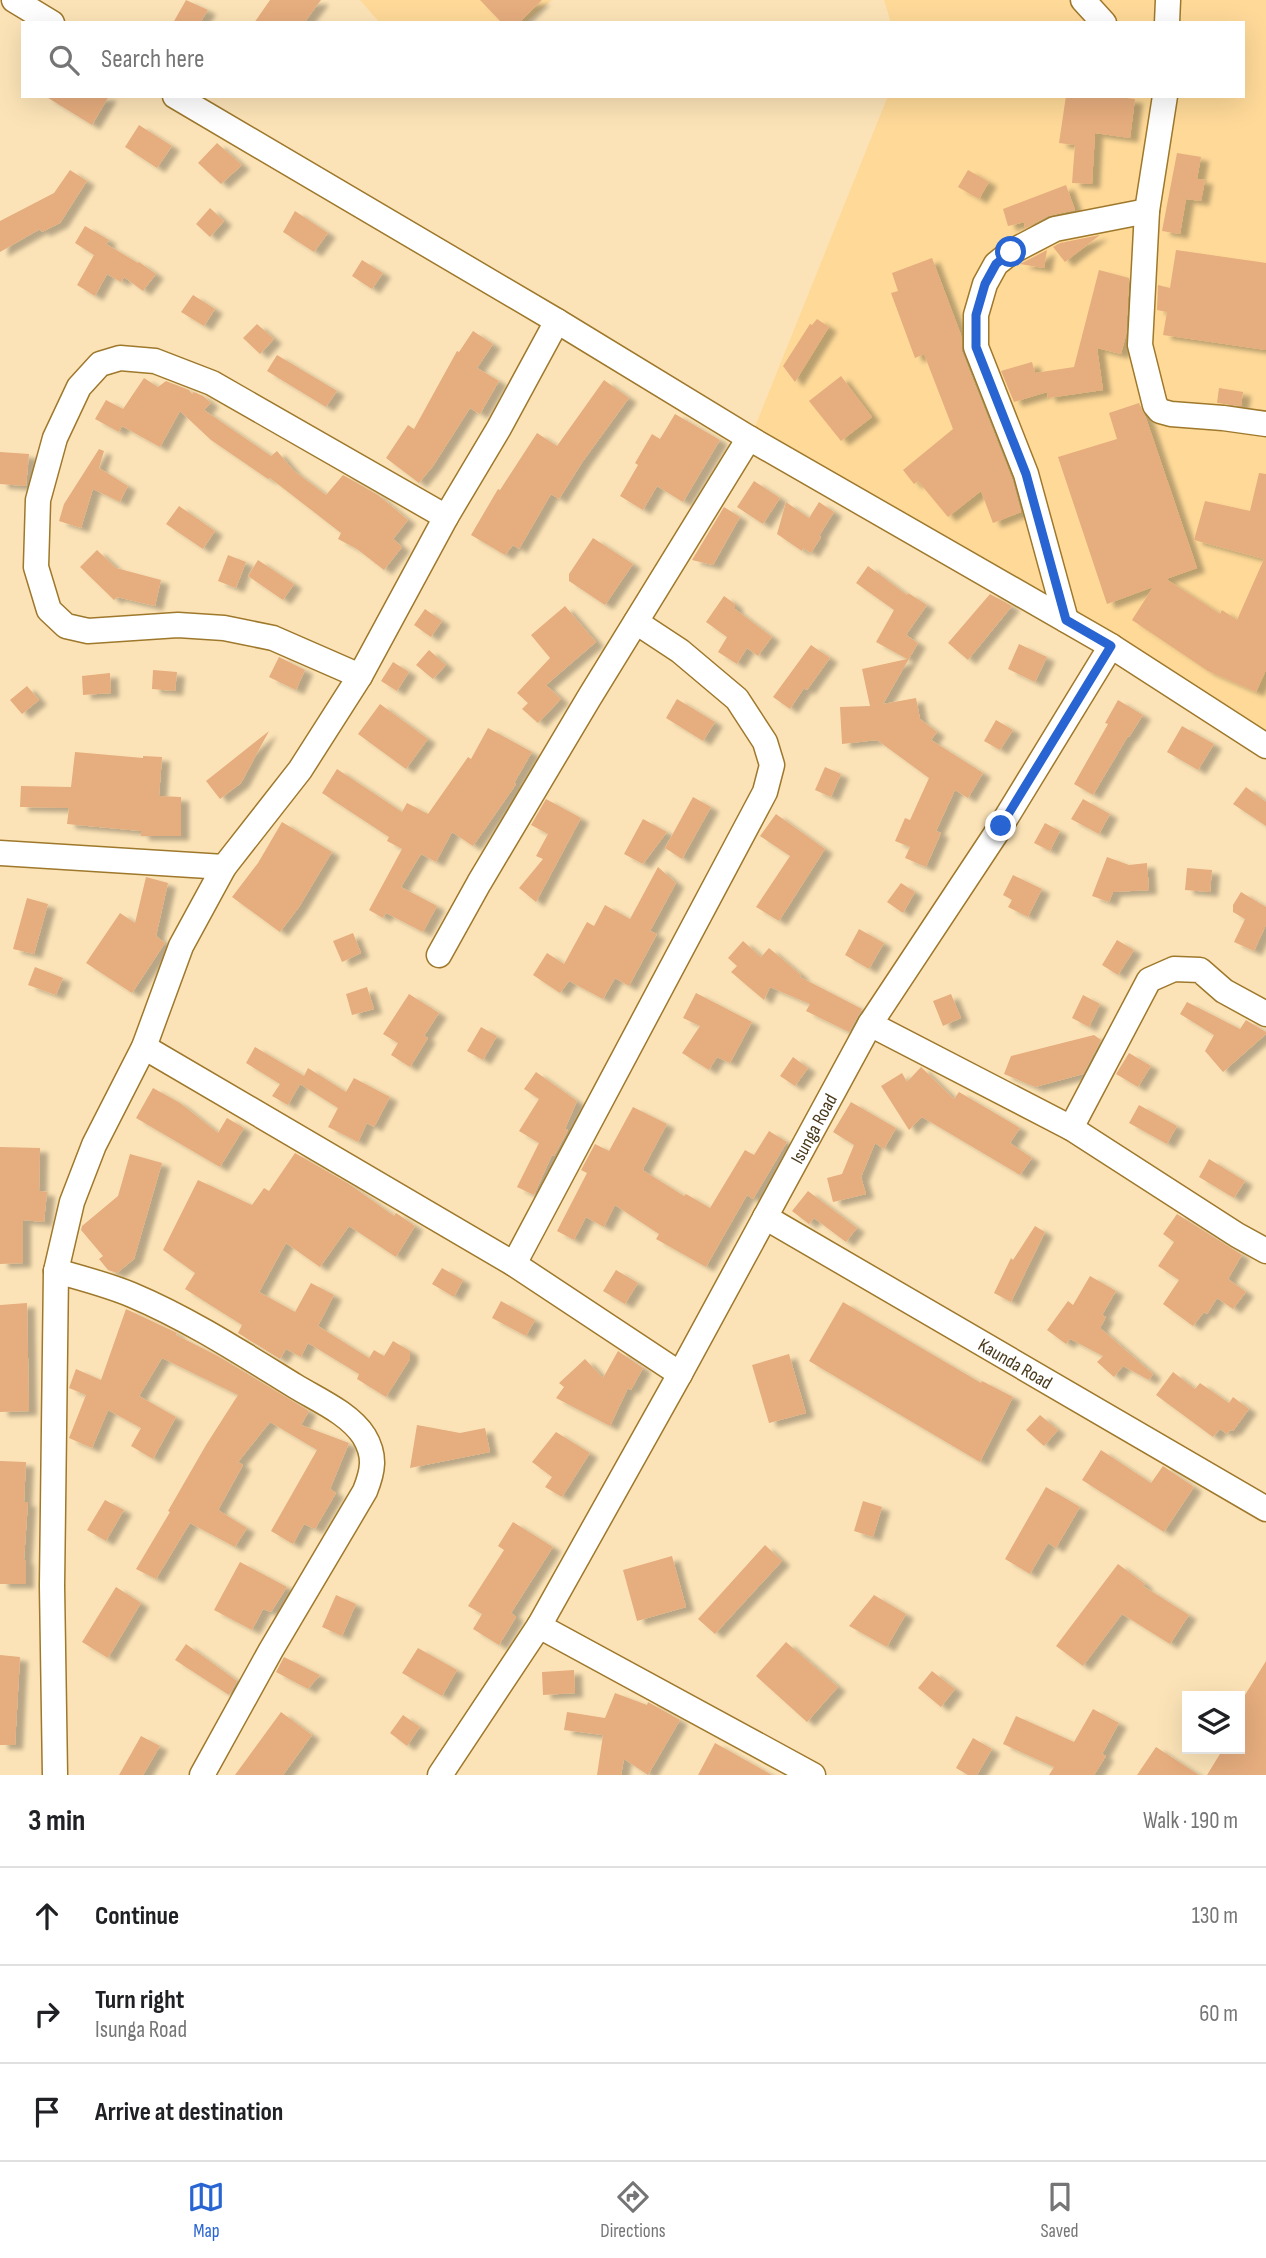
<!DOCTYPE html>
<html lang="en">
<head>
<meta charset="utf-8">
<style>
	body { margin:0; font-family:"Sofia Sans Condensed",sans-serif; background:#f6f6f6; color:#202124 }
	.controls { position:absolute; right:21px; bottom:21px; display:grid; overflow:hidden; border-radius:0px; box-shadow:0 7px 28px #0002 }
	.controls button { width:63px; height:63px; display:grid; place-items:center; padding:0; border:0; border-bottom:2px solid #e0e0e0; background:#fff; color:#202124; font:35px sans-serif }
	.stop { position:absolute; width:21px; height:21px; margin:-16px; border:5px solid #2965d2; border-radius:50%; background:#fff }
	.stop.end { background:#2965d2; border-color:#fff; box-shadow:0 2px 7px #0008 }
	.list { margin:0; padding:0; list-style:none }
	h2 { display:flex; justify-content:space-between; align-items:center; height:91px; margin:0; padding:0 28px; font-size:30px }
	h2 small { font-size:23px; font-weight:400; color:#757577 }
	.list li { display:grid; grid-template-columns:46px 1fr auto; gap:21px; align-items:center; box-sizing:border-box; height:98px; padding:0 28px; border-top:2px solid #e0e0e0 }
	.list b { display:block; font-size:26px; white-space:nowrap }
	.list p { margin:0; font-size:23px; white-space:nowrap; color:#757577 }
	.list em { font-size:23px; font-style:normal; color:#757577 }
	.icon { flex:none; width:38px; height:38px; fill:none; stroke:currentColor; stroke-width:2; stroke-linecap:round; stroke-linejoin:round }
	.map { position:relative; flex:none; width:1266px; height:1775px; overflow:hidden }
	.search { position:absolute; background:#fff; box-shadow:0 7px 28px #0002; left:21px; right:21px; top:21px; height:77px; display:flex; align-items:center; gap:18px; box-sizing:border-box; padding:0 24px; border-radius:0px; color:#757577; font-size:26px }
	.sheet { height:385px; background:#fff }
	nav { display:flex; justify-content:space-around; align-items:center; box-sizing:border-box; height:98px; border-top:2px solid #e0e0e0; background:#fff; font-size:19px; color:#757577 }
	nav a { display:grid; justify-items:center; gap:4px }
	nav .on { color:#2965d2 }
	.map>svg:first-child { display:block }
	.built { fill:#fed998 }
	.building { fill:#e6ad7e; filter:url(#shadow) }
	.lines { fill:none; stroke-linecap:round; stroke-linejoin:round }
	.minor-casing { stroke:#9e782b; stroke-width:27 }
	.minor { stroke:#fff; stroke-width:24 }
	.route { stroke:#2965d2; stroke-width:9 }
	.labels { text-anchor:middle; stroke-width:5; stroke-linejoin:round; paint-order:stroke }
	.street-label { font-size:19px; fill:#493819; stroke:#fce3b7 }
</style>
</head>
<body>
<div class="map">
<svg width="1266" height="1775" viewBox="0 0 1266 1775">
	<defs>
		<filter id="shadow"><feDropShadow dx="8" dy="4.5" stdDeviation="2" flood-color="#0004"/></filter>
	</defs>
	<rect width="100%" height="100%" fill="#fce3b7"/>
	<g class="built">
		<polygon points="360,0 552,0 524,23 380,23"/>
		<polygon points="884,0 1266,0 1266,735 752,434 888,96 1243,96 1243,23 891,23"/>
	</g>
	<g class="building">
		<polygon points="186,0 208,10 200,23 173,23"/>
		<polygon points="270,0 321,0 304,23 254,23"/>
		<polygon points="480,0 542,0 519,23 502,23"/>
		<polygon points="45,96 109,96 92,125"/>
		<polygon points="1066,96 1109,96 1135,99 1130,138 1095,133 1092,184 1072,183 1075,145 1059,143"/>
		<polygon points="139,125 172,146 157,168 125,147"/>
		<polygon points="217,143 242,165 221,184 198,163"/>
		<polygon points="1177,153 1201,157 1197,179 1205,180 1201,201 1186,199 1180,234 1162,231"/>
		<polygon points="70,170 87,181 60,223 42,232 40,229 0,252 0,221 54,193"/>
		<polygon points="968,170 989,182 979,199 958,187"/>
		<polygon points="1066,185 1075,210 1048,216 1024,229 1025,222 1008,226 1003,209"/>
		<polygon points="210,208 224,221 210,237 196,224"/>
		<polygon points="295,211 328,233 314,252 283,232"/>
		<polygon points="85,226 109,240 106,244 138,263 139,262 156,274 143,291 124,277 121,282 107,274 95,296 77,285 94,255 75,243"/>
		<polygon points="1100,235 1065,262 1053,247 1060,243"/>
		<polygon points="1047,250 1044,268 1020,264"/>
		<polygon points="1176,250 1266,263 1266,350 1163,335 1167,312 1157,310 1158,285 1170,288"/>
		<polygon points="932,258 961,335 962,352 1012,479 1021,512 993,523 981,491 948,517 918,481 914,484 903,470 953,429 924,354 915,358 891,293 898,291 892,273"/>
		<polygon points="362,260 383,273 372,289 352,276"/>
		<polygon points="1099,270 1129,278 1126,335 1121,354 1097,348 1103,390 1048,398 1047,392 1014,402 1001,371 1032,362 1035,373 1074,367"/>
		<polygon points="193,295 215,309 204,326 181,312"/>
		<polygon points="817,319 829,327 795,382 783,366 810,324 812,325"/>
		<polygon points="257,324 274,339 260,354 243,338"/>
		<polygon points="473,331 493,344 477,368 499,381 480,414 470,408 433,466 419,483 386,458 408,425 414,429 457,351 459,352"/>
		<polygon points="277,355 337,391 326,407 267,371"/>
		<polygon points="841,376 872,417 841,441 809,401"/>
		<polygon points="144,378 158,387 166,381 189,390 192,394 194,392 203,396 211,403 204,410 271,456 277,451 294,471 326,495 343,475 378,495 408,520 393,539 402,547 384,570 357,549 338,539 341,533 270,478 268,479 211,440 180,411 160,447 122,426 119,432 95,419 106,400 123,409"/>
		<polygon points="604,380 629,398 583,461 559,499 551,494 519,549 513,545 505,555 471,535 498,489 500,490 537,433 557,446"/>
		<polygon points="1219,388 1243,392 1241,406 1217,403"/>
		<polygon points="1139,403 1146,418 1197,568 1166,579 1220,614 1222,610 1237,620 1264,559 1194,540 1205,501 1250,511 1259,473 1266,474 1266,670 1256,692 1208,671 1132,620 1153,587 1107,604 1058,457 1117,439 1109,413"/>
		<polygon points="675,414 720,440 683,502 657,486 643,510 620,496 638,465 635,463 652,434 660,439"/>
		<polygon points="99,449 104,451 99,468 128,486 120,502 93,489 81,528 59,521 64,504"/>
		<polygon points="0,452 29,454 26,486 0,484"/>
		<polygon points="754,481 780,498 763,524 737,507"/>
		<polygon points="786,502 809,518 819,502 834,512 819,536 821,537 811,553 803,548 802,551 777,534"/>
		<polygon points="179,506 215,531 203,549 166,524"/>
		<polygon points="724,507 740,517 713,565 692,560"/>
		<polygon points="593,538 633,564 605,605 569,581 569,574"/>
		<polygon points="97,550 116,568 161,580 155,606 117,597 114,600 80,567"/>
		<polygon points="228,555 246,562 236,588 218,581"/>
		<polygon points="258,560 294,584 283,600 248,576"/>
		<polygon points="868,566 907,595 908,593 927,605 906,635 918,643 883,704 916,698 920,719 937,732 931,740 983,773 968,798 955,790 936,831 941,833 926,867 905,858 910,847 895,841 905,818 910,820 929,778 877,740 842,744 840,707 870,706 862,669 907,659 876,642 894,610 856,583"/>
		<polygon points="990,594 1012,606 968,660 948,643"/>
		<polygon points="724,596 735,604 735,609 772,637 758,656 747,648 737,664 718,652 727,637 706,622"/>
		<polygon points="565,606 596,642 546,685 561,699 538,723 522,709 528,703 517,693 550,658 531,635"/>
		<polygon points="425,609 442,621 431,637 414,625"/>
		<polygon points="1019,644 1047,657 1035,682 1008,669"/>
		<polygon points="811,645 830,658 807,690 804,688 790,709 773,697"/>
		<polygon points="429,650 446,665 433,679 416,665"/>
		<polygon points="279,657 305,670 296,690 269,677"/>
		<polygon points="393,662 409,672 397,691 381,681"/>
		<polygon points="153,670 177,672 175,691 152,689"/>
		<polygon points="110,673 111,693 83,695 82,676"/>
		<polygon points="27,686 39,700 22,714 10,700"/>
		<polygon points="677,699 715,722 703,741 666,718"/>
		<polygon points="1118,700 1143,715 1129,737 1128,736 1093,795 1074,784 1108,724 1105,723"/>
		<polygon points="380,704 428,739 406,769 358,734"/>
		<polygon points="996,720 1013,730 1000,750 984,741"/>
		<polygon points="1182,726 1214,744 1198,770 1167,752"/>
		<polygon points="488,728 532,752 514,783 516,784 473,846 452,832 436,862 421,854 401,887 437,906 423,932 386,913 383,918 369,910 402,849 387,841 389,837 322,793 337,769 402,812 407,803 428,814 468,757 471,759"/>
		<polygon points="269,731 241,783 220,799 206,781"/>
		<polygon points="75,752 143,758 143,756 162,757 159,796 181,797 181,836 141,836 141,831 67,824 69,808 20,807 21,786 71,787"/>
		<polygon points="825,767 841,774 831,797 815,790"/>
		<polygon points="1246,787 1266,802 1266,826 1233,804"/>
		<polygon points="693,797 711,807 682,859 665,848"/>
		<polygon points="546,799 581,818 536,902 519,888 543,859 536,856 548,834 531,825"/>
		<polygon points="1083,799 1110,814 1099,834 1071,819"/>
		<polygon points="776,814 825,849 779,921 756,907 790,856 760,836"/>
		<polygon points="643,819 667,832 643,864 624,854"/>
		<polygon points="282,822 332,852 299,907 280,932 232,897 258,863"/>
		<polygon points="1045,823 1060,831 1050,851 1034,843"/>
		<polygon points="1107,857 1129,865 1147,863 1149,890 1113,892 1109,902 1092,896"/>
		<polygon points="658,867 676,883 650,931 657,934 629,986 615,978 603,999 569,981 560,993 533,975 547,953 564,964 587,922 594,926 605,905 630,919"/>
		<polygon points="1187,868 1212,870 1210,892 1185,890"/>
		<polygon points="1013,875 1042,889 1028,917 1008,907 1012,900 1003,895"/>
		<polygon points="146,877 168,883 156,936 165,943 132,993 86,963 120,913 135,923"/>
		<polygon points="901,883 915,892 903,913 887,902"/>
		<polygon points="1241,892 1266,907 1266,925 1254,951 1234,942 1245,919 1233,912 1233,905"/>
		<polygon points="27,898 48,904 34,954 13,949"/>
		<polygon points="859,929 884,943 869,969 845,955"/>
		<polygon points="353,933 361,953 342,962 333,941"/>
		<polygon points="1117,940 1134,950 1118,975 1102,965"/>
		<polygon points="743,941 761,957 769,948 801,975 800,977 862,1009 849,1032 806,1011 810,1004 770,987 764,1000 731,972 737,966 728,958"/>
		<polygon points="35,967 63,978 56,995 28,985"/>
		<polygon points="367,987 374,1009 352,1015 346,994"/>
		<polygon points="696,993 752,1022 730,1063 717,1057 709,1070 682,1053 700,1026 683,1018"/>
		<polygon points="409,994 439,1013 424,1036 428,1038 410,1067 391,1055 398,1043 383,1034"/>
		<polygon points="951,994 961,1018 943,1026 933,1001"/>
		<polygon points="1083,995 1100,1004 1089,1027 1072,1018"/>
		<polygon points="1187,1002 1240,1029 1246,1020 1266,1032 1266,1034 1223,1072 1205,1051 1214,1035 1180,1014"/>
		<polygon points="481,1027 497,1036 483,1060 467,1051"/>
		<polygon points="1094,1035 1101,1040 1083,1074 1035,1087 1004,1074 1011,1056"/>
		<polygon points="255,1047 304,1076 308,1068 346,1092 354,1078 390,1097 374,1127 367,1123 358,1142 328,1127 338,1108 300,1084 288,1105 272,1096 280,1084 246,1063"/>
		<polygon points="1129,1053 1151,1066 1138,1087 1116,1074"/>
		<polygon points="793,1057 808,1068 795,1086 780,1076"/>
		<polygon points="921,1067 954,1099 959,1092 1020,1128 1010,1143 1032,1158 1020,1175 922,1117 909,1130 881,1086 902,1073 907,1082"/>
		<polygon points="536,1072 577,1101 565,1129 568,1130 554,1156 552,1155 534,1195 517,1187 539,1143 519,1131 539,1099 524,1089"/>
		<polygon points="153,1088 180,1103 218,1133 227,1118 244,1128 220,1167 136,1118"/>
		<polygon points="851,1102 896,1128 884,1149 875,1143 861,1177 866,1194 833,1202 827,1178 842,1174 854,1145 833,1132"/>
		<polygon points="1139,1105 1177,1126 1167,1144 1129,1123"/>
		<polygon points="633,1107 667,1124 643,1169 644,1171 684,1196 686,1194 710,1208 745,1150 754,1155 769,1131 787,1142 753,1199 747,1195 706,1267 656,1239 659,1234 615,1205 604,1227 586,1217 574,1240 557,1231 587,1173 581,1170 595,1144 609,1151"/>
		<polygon points="0,1147 40,1148 39,1191 47,1192 44,1222 23,1220 23,1263 0,1264"/>
		<polygon points="295,1153 349,1184 394,1216 396,1213 415,1226 396,1257 349,1226 320,1267 286,1243 259,1292 295,1312 311,1283 334,1295 318,1326 369,1358 374,1350 384,1356 393,1341 410,1351 410,1359 386,1397 357,1379 359,1374 308,1343 301,1357 286,1349 280,1359 238,1333 242,1325 185,1289 195,1273 163,1250 198,1180 252,1205 264,1188 269,1191"/>
		<polygon points="130,1154 162,1163 134,1259 117,1273 108,1270 99,1259 103,1256 81,1230 82,1226 118,1196"/>
		<polygon points="1209,1159 1245,1181 1234,1198 1199,1177"/>
		<polygon points="808,1191 857,1228 846,1242 814,1218 809,1224 792,1211"/>
		<polygon points="1177,1214 1242,1255 1228,1279 1246,1292 1233,1309 1217,1298 1207,1314 1204,1312 1193,1326 1163,1304 1179,1280 1158,1266 1174,1242 1163,1234"/>
		<polygon points="1035,1226 1045,1232 1011,1302 994,1293 1011,1258 1013,1260"/>
		<polygon points="442,1268 463,1280 454,1297 432,1284"/>
		<polygon points="616,1270 638,1283 625,1304 603,1291"/>
		<polygon points="1090,1276 1116,1291 1102,1315 1106,1317 1100,1328 1153,1374 1149,1380 1123,1366 1114,1377 1097,1362 1103,1356 1070,1339 1066,1344 1047,1330 1068,1301 1073,1305"/>
		<polygon points="501,1301 535,1320 526,1336 492,1318"/>
		<polygon points="843,1302 981,1383 982,1381 1013,1397 980,1462 809,1361"/>
		<polygon points="27,1303 29,1411 0,1412 0,1305"/>
		<polygon points="126,1309 177,1333 176,1335 216,1355 309,1411 301,1425 349,1443 330,1489 336,1493 315,1529 304,1524 293,1544 271,1531 317,1450 270,1422 238,1462 243,1465 218,1510 247,1528 235,1547 190,1523 156,1579 136,1569 170,1512 168,1511 206,1445 238,1395 162,1358 139,1396 176,1417 153,1459 131,1446 141,1428 108,1410 92,1448 69,1438 86,1395 69,1388 76,1369 101,1380"/>
		<polygon points="618,1351 643,1368 631,1390 628,1388 610,1426 556,1398 564,1387 559,1383 585,1359 603,1378"/>
		<polygon points="789,1354 806,1413 769,1423 752,1365"/>
		<polygon points="1173,1372 1195,1389 1200,1383 1229,1403 1233,1397 1249,1409 1233,1431 1230,1430 1227,1434 1220,1429 1213,1437 1156,1395"/>
		<polygon points="1040,1415 1058,1430 1044,1446 1026,1430"/>
		<polygon points="417,1425 460,1433 485,1428 490,1452 410,1468"/>
		<polygon points="556,1432 590,1453 562,1497 545,1487 552,1477 532,1462"/>
		<polygon points="1101,1450 1151,1483 1163,1466 1194,1487 1164,1532 1082,1480"/>
		<polygon points="0,1461 26,1462 24,1502 28,1502 24,1560 26,1560 26,1584 0,1584"/>
		<polygon points="1046,1487 1080,1507 1056,1548 1048,1543 1030,1574 1005,1559"/>
		<polygon points="105,1500 124,1510 106,1541 87,1530"/>
		<polygon points="863,1501 882,1507 873,1537 854,1531"/>
		<polygon points="513,1522 553,1547 511,1613 516,1617 499,1645 473,1629 482,1614 468,1606 504,1550 498,1546"/>
		<polygon points="765,1545 782,1561 715,1634 698,1619"/>
		<polygon points="672,1556 686,1607 637,1621 623,1570"/>
		<polygon points="240,1562 287,1587 271,1612 263,1609 252,1630 214,1610"/>
		<polygon points="1118,1564 1145,1584 1143,1586 1189,1615 1170,1644 1122,1614 1083,1666 1056,1646"/>
		<polygon points="116,1587 141,1603 108,1658 82,1642"/>
		<polygon points="336,1595 356,1604 342,1636 322,1627"/>
		<polygon points="874,1595 906,1614 887,1647 849,1626"/>
		<polygon points="786,1642 838,1687 807,1722 756,1676"/>
		<polygon points="186,1644 237,1681 229,1695 175,1660"/>
		<polygon points="418,1648 457,1670 442,1696 402,1673"/>
		<polygon points="0,1655 20,1657 15,1745 0,1745"/>
		<polygon points="284,1657 320,1675 308,1689 276,1672"/>
		<polygon points="1266,1661 1266,1775 1207,1775 1223,1749 1240,1749 1240,1703"/>
		<polygon points="574,1670 575,1693 543,1695 542,1672"/>
		<polygon points="932,1671 955,1689 941,1707 918,1688"/>
		<polygon points="615,1693 647,1705 648,1702 680,1720 648,1775 624,1759 621,1775 597,1775 603,1735 564,1730 567,1712 605,1718"/>
		<polygon points="1093,1709 1119,1723 1102,1754 1106,1756 1094,1775 1049,1775 1054,1767 1003,1744 1016,1716 1074,1742"/>
		<polygon points="281,1712 312,1735 283,1775 235,1775"/>
		<polygon points="403,1715 420,1727 407,1746 390,1733"/>
		<polygon points="141,1736 160,1746 143,1775 119,1775"/>
		<polygon points="973,1738 992,1749 977,1775 968,1775 956,1768"/>
		<polygon points="715,1743 772,1775 698,1775"/>
		<polygon points="1156,1747 1199,1775 1137,1775"/>
	</g>
	<g class="lines">
		<g class="minor-casing">
			<g id="minor">
				<polyline points="14,0 52,23"/>
				<polyline points="1083,0 1104,23"/>
				<polyline points="1167,23 1168,0"/>
				<polyline points="175,96 557,321 749,438 1111,646 1266,746"/>
				<polyline points="1165,96 1147,211 1140,345 1155,405 1160,411 1171,414 1223,418 1266,424"/>
				<polyline points="1066,620 1026,474 976,347 976,315 985,284 996,264 1011,252 1055,229 1147,211"/>
				<polyline points="360,676 273,638 224,628 178,625 88,631 66,626 49,610 36,567 38,500 55,438 79,387 100,364 120,358 155,361 212,383 446,517"/>
				<polyline points="0,853 224,867"/>
				<polyline points="439,955 479,883 589,698 749,438"/>
				<polyline points="870,1024 1071,1128 1237,1235 1266,1251"/>
				<polyline points="144,1047 514,1264 680,1374"/>
				<polyline points="1071,1128 1149,980 1174,969 1200,970 1224,991 1266,1014"/>
				<path id="s1" d="M765 1217 1266 1509"/>
				<polyline points="514,1264 765,792 772,765 765,742 737,699 680,651 636,622"/>
				<path d="M56 1271C82 1278 108 1285 132 1295 189 1319 243 1354 295 1386 318 1400 349 1413 364 1436 376 1456 373 1471 365 1491L271 1650 202 1775"/>
				<polyline points="539,1626 813,1775"/>
				<polyline points="55,1775 52,1586 56,1271 72,1202 94,1145 144,1047 181,946 224,867 300,770 360,676 446,517 499,428 557,321"/>
				<path id="s2" d="M440 1775 539 1626 680 1374 870 1024 1001 826 1111 646"/>
			</g>
		</g>
		<use href="#minor" class="minor"/>
	</g>
	<g class="lines">
		<polyline class="route" points="1001,826 1111,646 1066,620 1026,474 976,347 976,315 985,284 996,264 1011,252"/>
	</g>
	<g class="labels">
		<g class="street-label">
			<text dy="7" stroke="none"><textPath href="#s2" startOffset="747">Isunga Road</textPath></text>
			<text dy="7" stroke="none"><textPath href="#s1" startOffset="290">Kaunda Road</textPath></text>
		</g>
	</g>
</svg>
<div class="controls">
<button><svg class="icon" aria-label="layers" viewBox="0 0 24 24"><path d="M12 4l9 5-9 5-9-5zM3 14l9 5 9-5"/></svg></button>
</div>
<div class="stop" style="left:1011px;top:252px"></div>
<div class="stop end" style="left:1001px;top:826px"></div>
<div class="search"><svg class="icon" aria-label="search" viewBox="0 0 24 24"><circle cx="10" cy="10" r="6"/><path d="M15 15l6 6"/></svg>Search here</div>
</div>
<section class="sheet">
<h2>3 min<small>Walk · 190 m</small></h2>
<ul class="list">
<li><svg class="icon" aria-label="ahead" viewBox="0 0 24 24"><path d="M12 20V5M6 11l6-6 6 6"/></svg><div><b>Continue</b></div><em>130 m</em></li>
<li><svg class="icon" aria-label="right" viewBox="0 0 24 24"><path d="M7 20v-9h11M14 6l5 5-5 5"/></svg><div><b>Turn right</b><p>Isunga Road</p></div><em>60 m</em></li>
<li><svg class="icon" aria-label="arrive" viewBox="0 0 24 24"><path d="M6 21V4h12l-3 4 3 4H6"/></svg><div><b>Arrive at destination</b></div></li>
</ul>
</section>
<nav>
<a class="on"><svg class="icon" aria-label="map" viewBox="0 0 24 24"><path d="M3 6l6-2 6 2 6-2v14l-6 2-6-2-6 2zM9 4v14M15 6v14"/></svg>Map</a>
<a><svg class="icon" aria-label="directions" viewBox="0 0 24 24"><path d="M12 3l9 9-9 9-9-9zM9 14v-3h6M13 9l2 2-2 2"/></svg>Directions</a>
<a><svg class="icon" aria-label="saved" viewBox="0 0 24 24"><path d="M7 4h10v16l-5-4-5 4z"/></svg>Saved</a>
</nav>
</body>
</html>
